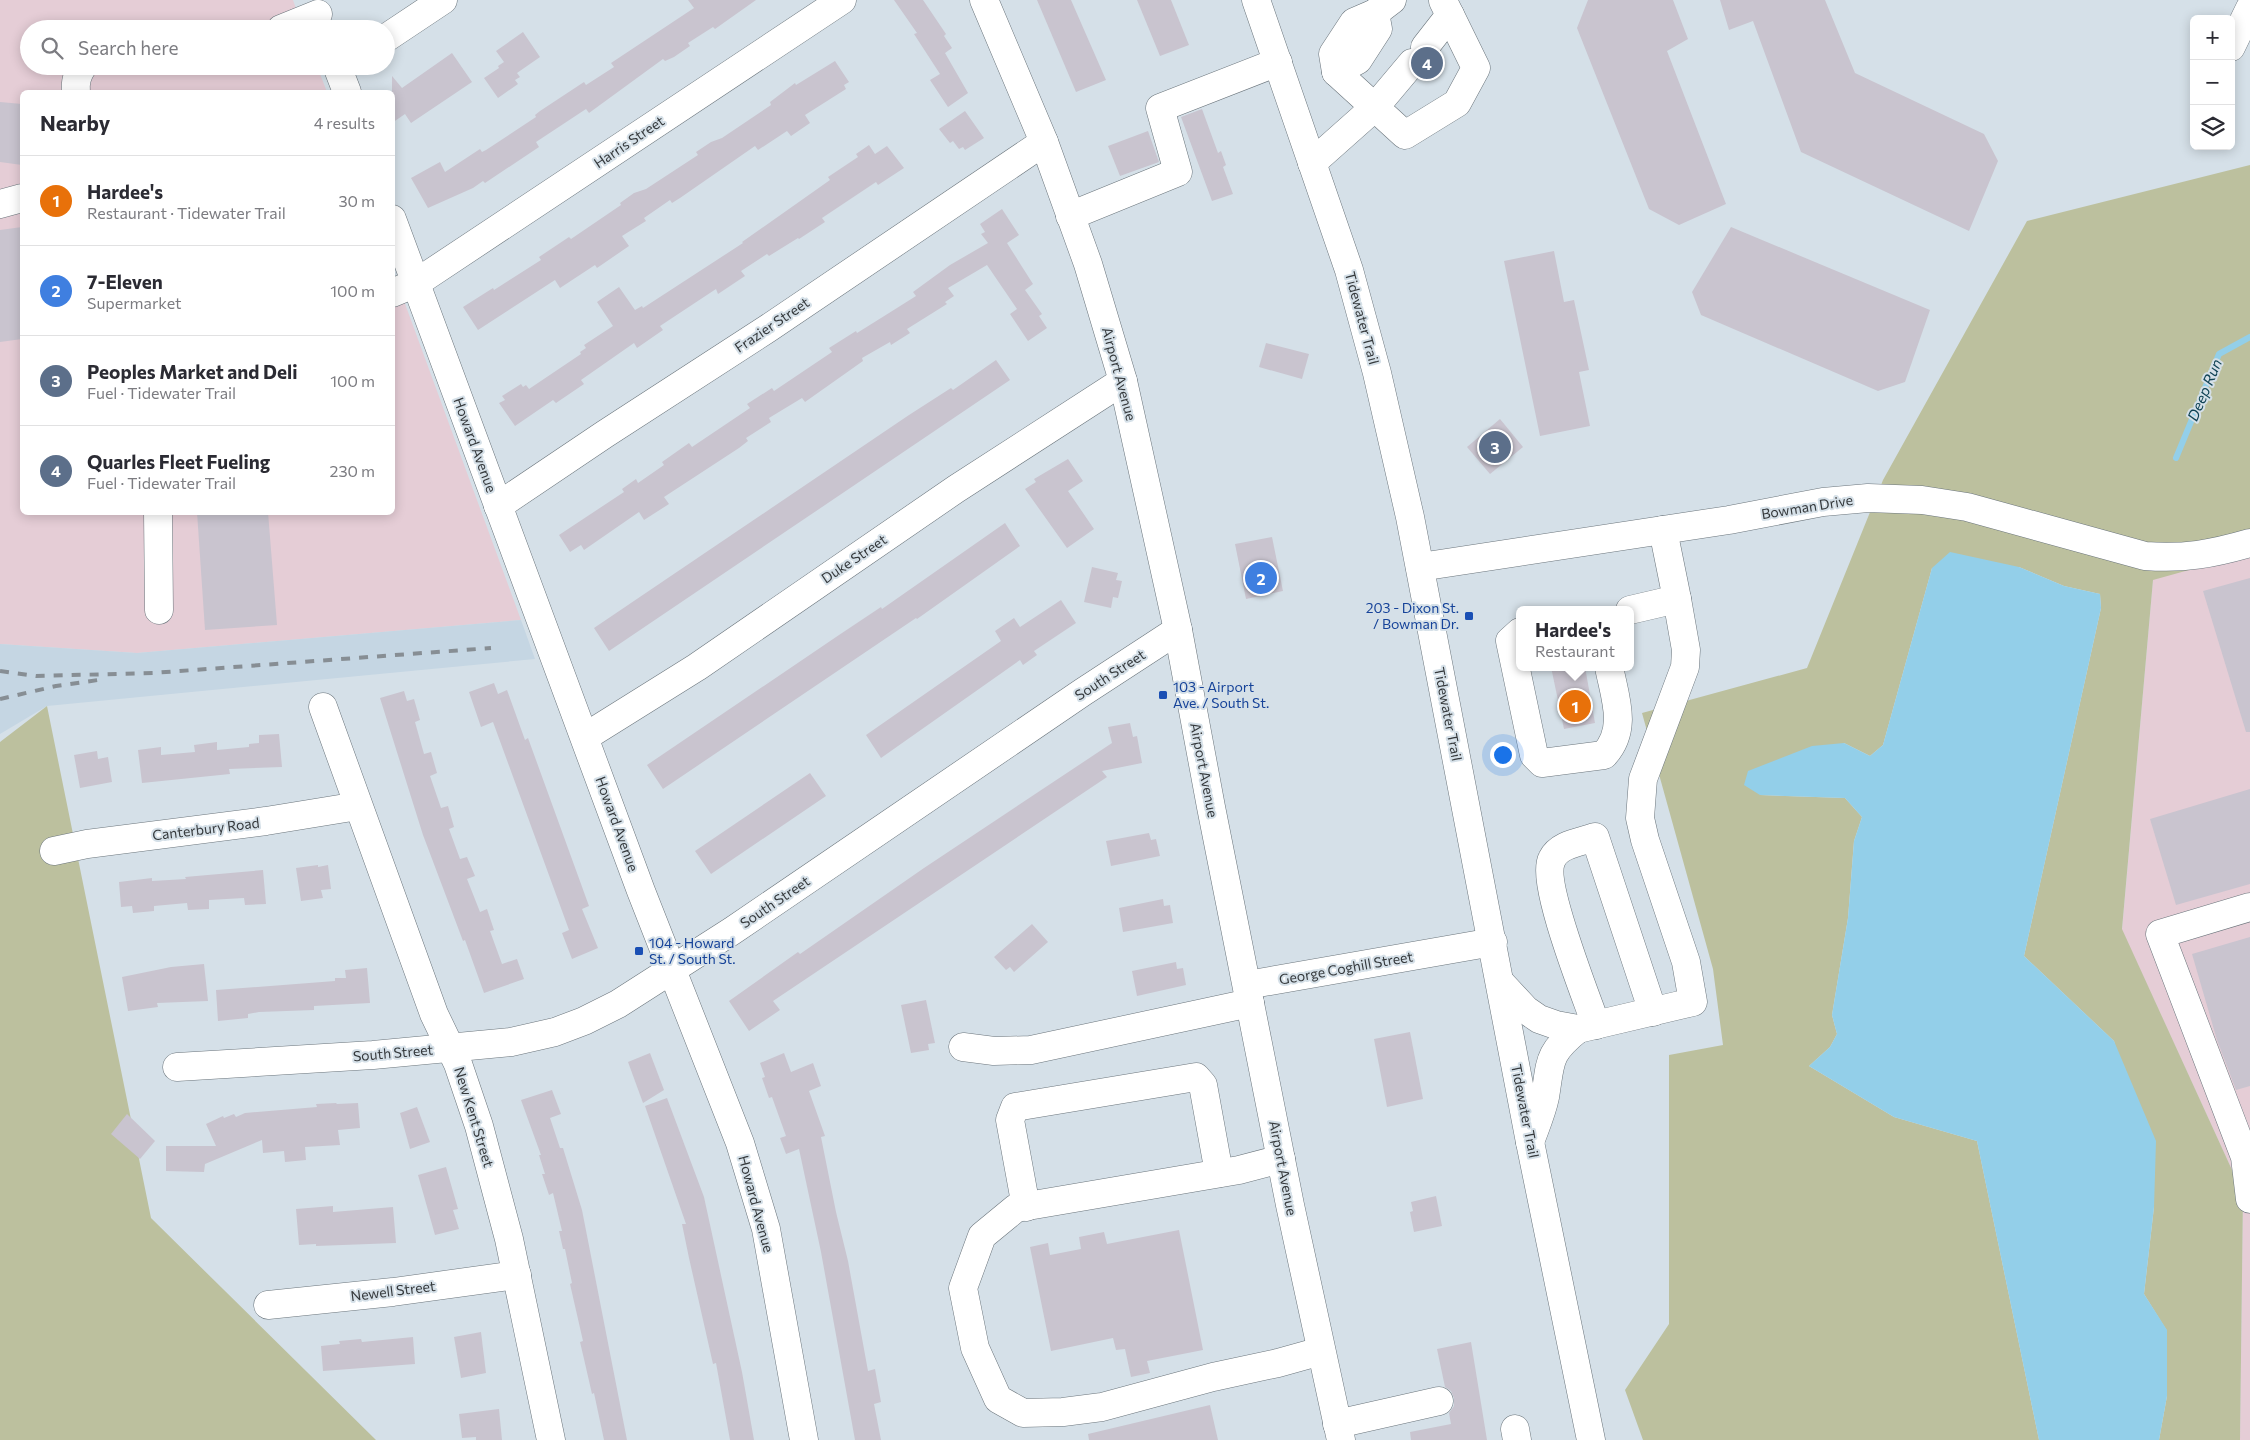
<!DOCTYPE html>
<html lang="en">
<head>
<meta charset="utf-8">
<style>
	body { margin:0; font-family:Commissioner,sans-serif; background:#f7f7f7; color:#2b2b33 }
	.controls { position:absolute; right:15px; top:15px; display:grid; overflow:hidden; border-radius:8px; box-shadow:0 2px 12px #0003 }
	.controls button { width:45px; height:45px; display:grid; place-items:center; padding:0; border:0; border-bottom:1px solid #e1e1e2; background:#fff; color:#2b2b33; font:25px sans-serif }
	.you { position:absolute; left:1502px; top:754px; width:18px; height:18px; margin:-12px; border:4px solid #fff; border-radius:50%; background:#1a73e8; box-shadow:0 0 0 8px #1a73e833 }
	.badge { display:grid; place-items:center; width:32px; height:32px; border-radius:50%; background:#b45309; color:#fff; font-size:16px; font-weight:700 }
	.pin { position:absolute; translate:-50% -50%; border:2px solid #fff; box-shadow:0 1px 5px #0006 }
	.popup { position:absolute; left:1516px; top:606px; width:118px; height:65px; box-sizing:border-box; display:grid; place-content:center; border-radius:8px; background:#fff; filter:drop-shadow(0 1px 4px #0005); font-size:16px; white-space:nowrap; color:#7c7c81 }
	.popup b { font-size:19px; color:#2b2b33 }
	.popup::after { content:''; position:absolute; left:50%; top:100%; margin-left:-10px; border:10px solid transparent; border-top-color:#fff }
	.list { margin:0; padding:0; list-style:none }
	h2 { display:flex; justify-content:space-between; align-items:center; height:65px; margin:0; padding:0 20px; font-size:21px }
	h2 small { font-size:16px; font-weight:400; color:#7c7c81 }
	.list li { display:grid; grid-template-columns:32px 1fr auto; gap:15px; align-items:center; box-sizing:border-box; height:90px; padding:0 20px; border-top:1px solid #e1e1e2 }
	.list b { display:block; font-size:19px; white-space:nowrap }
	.list p { margin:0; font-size:16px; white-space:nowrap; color:#7c7c81 }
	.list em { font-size:16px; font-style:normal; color:#7c7c81 }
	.icon { flex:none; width:28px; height:28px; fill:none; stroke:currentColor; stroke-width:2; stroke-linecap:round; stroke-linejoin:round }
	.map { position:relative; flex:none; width:2250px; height:1440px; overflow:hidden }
	.search { position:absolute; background:#fff; box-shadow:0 2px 12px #0003; left:20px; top:20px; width:375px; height:55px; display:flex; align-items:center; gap:12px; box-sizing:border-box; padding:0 18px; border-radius:28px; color:#7c7c81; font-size:19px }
	.panel { position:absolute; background:#fff; box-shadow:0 2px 12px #0003; left:20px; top:90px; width:375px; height:425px; border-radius:8px }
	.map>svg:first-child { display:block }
	.industrial { fill:#e5cdd6 }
	.built { fill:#c5d6e3 }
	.green { fill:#bcc09e }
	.water { fill:#93cfe9 }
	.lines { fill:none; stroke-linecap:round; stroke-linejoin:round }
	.stream { stroke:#93cfe9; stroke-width:6 }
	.building { fill:#c9c4cf }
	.minor-casing { stroke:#6b757c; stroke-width:29 }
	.major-casing { stroke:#6b757c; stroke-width:29 }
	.minor { stroke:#fff; stroke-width:28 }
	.major { stroke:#fff; stroke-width:28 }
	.rail { stroke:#878e94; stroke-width:4; stroke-dasharray:9 9; stroke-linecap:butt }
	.transit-dot { fill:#1a4fb4; stroke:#d5e0e8; stroke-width:2 }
	.labels { text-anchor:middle; stroke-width:4; stroke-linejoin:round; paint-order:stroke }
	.street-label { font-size:14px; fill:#35393c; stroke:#d5e0e8 }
	.transit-label { font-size:14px; fill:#164399; stroke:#d5e0e8; text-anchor:start }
	.water-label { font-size:15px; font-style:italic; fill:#0f4254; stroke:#d5e0e8 }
</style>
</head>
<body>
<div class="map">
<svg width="2250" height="1440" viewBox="0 0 2250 1440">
	<rect width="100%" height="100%" fill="#d5e0e8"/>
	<g class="industrial">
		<polygon points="0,0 293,0 303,29 29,29 29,66 317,66 327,92 22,92 22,512 392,512 393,271 521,620 137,653 0,644"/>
		<polygon points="2250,498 2250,1440 2240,1440 2243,1194 2122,930 2153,580"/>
	</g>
	<polygon class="built" points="521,620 535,659 47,706 0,734 0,644 137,653"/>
	<g class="green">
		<polygon points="2250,165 2250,553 2153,580 2122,929 2243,1194 2240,1440 2159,1440 2167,1396 2167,1331 2144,1294 2154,1207 2114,1041 2024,956 2101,608 2100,594 2064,586 2019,567 1932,568 1883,745 1870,756 1844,743 1760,795 1845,798 1862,817 1854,841 1848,918 1832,1015 1837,1034 1830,1047 1809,1066 1894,1117 1977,1141 2039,1440 1643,1440 1625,1390 1669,1324 1669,1055 1723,1045 1713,969 1642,713 1807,668 1883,480 2027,221"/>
		<polygon points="47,706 151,1218 376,1440 0,1440 0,742"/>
	</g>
	<polygon class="water" points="1950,552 2019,567 2064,586 2100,594 2101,608 2024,956 2114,1041 2156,1141 2154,1207 2144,1294 2167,1330 2167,1396 2159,1440 2039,1440 1977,1141 1894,1117 1809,1066 1830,1047 1837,1034 1832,1015 1848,918 1854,841 1862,817 1845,798 1760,795 1744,785 1748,771 1812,746 1844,743 1870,756 1883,745 1932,568"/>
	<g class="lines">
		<polyline class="stream" points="2176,458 2219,354 2250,337"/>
	</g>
	<g class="building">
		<polygon points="688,0 756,0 715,29 713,27 688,43 690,46 674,57 665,61 663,59 589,113 586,109 536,142 539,147 485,183 483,181 473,188 428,208 411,178 440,162 445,172 480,149 482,152 486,150 536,117 535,115 540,111 584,82 586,85 614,67 611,63 694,8"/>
		<polygon points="894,0 923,0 946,34 944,36 952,48 945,53 968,93 948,107 930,80 940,74 914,34 917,33"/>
		<polygon points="1037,0 1071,0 1106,80 1076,92"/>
		<polygon points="1137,0 1171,0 1189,45 1160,56"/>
		<polygon points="1588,0 1673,0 1688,39 1667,51 1726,204 1679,225 1649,209 1577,28"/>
		<polygon points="1720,0 1825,0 1855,73 1984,134 1998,161 1969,231 1801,152 1753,21 1729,30"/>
		<polygon points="523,32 540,57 517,73 520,77 515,80 518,84 498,98 484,78 499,68 498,66 504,62 496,51"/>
		<polygon points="452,53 472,82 411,123 405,114 392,123 392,76 402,88"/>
		<polygon points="835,61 849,82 844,85 846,89 805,115 810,123 791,136 787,131 758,150 755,146 680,198 672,203 670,200 644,218 646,221 622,236 629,246 597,268 595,265 560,288 555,280 478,330 463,307 493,288 494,290 541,260 539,257 569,237 571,239 621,205 620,203 634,193 646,189 698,155 696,152 711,142 722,138 771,105 770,102 795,83 796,85"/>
		<polygon points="0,102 22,104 22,165 0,162"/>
		<polygon points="1202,109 1218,153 1221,151 1226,165 1223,167 1233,194 1212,201 1181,117"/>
		<polygon points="965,111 984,138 965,150 963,147 959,149 953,141 950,143 939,129"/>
		<polygon points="1148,131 1159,162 1120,176 1108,146"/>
		<polygon points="869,145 875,154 887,146 904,168 878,185 876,182 822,218 825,222 799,239 798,238 769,256 767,254 741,271 745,276 718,294 716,289 660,326 663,330 637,348 634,343 581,380 584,384 556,403 553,400 515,426 499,403 505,400 502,396 521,384 523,387 526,385 529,389 581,354 580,352 586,348 584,345 613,326 597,302 619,287 635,310 642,306 643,308 743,243 742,242 830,180 828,177 858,157 856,154"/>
		<polygon points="1002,209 1019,235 1007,243 1033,284 1025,290 1042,314 1039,316 1047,328 1028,341 1010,314 1017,309 987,265 948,288 954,296 945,302 947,304 907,329 910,333 891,345 890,342 862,358 863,361 805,402 802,398 769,418 771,422 746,438 748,441 739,448 664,497 669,504 644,520 639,512 584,550 581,545 570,552 559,535 624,492 622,489 636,479 638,483 664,465 662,462 689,443 692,447 750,408 747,404 772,388 774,391 832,352 829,348 856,331 857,333 889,313 916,296 913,292 950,265 988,243 981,234 985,232 980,224"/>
		<polygon points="22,227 22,339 0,342 0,230"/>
		<polygon points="1731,227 1930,310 1905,382 1878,391 1701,315 1692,292"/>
		<polygon points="1554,251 1564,302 1574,300 1589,370 1579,372 1590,426 1540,436 1504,261"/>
		<polygon points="1266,343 1309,354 1302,379 1259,367"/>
		<polygon points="996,360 1010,380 609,651 594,628 909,415 951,388 953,390"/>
		<polygon points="1500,419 1523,447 1490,474 1467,447"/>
		<polygon points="1068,459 1083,481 1068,491 1094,529 1067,548 1025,489 1036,482 1034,479"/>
		<polygon points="197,512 268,512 277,625 205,630"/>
		<polygon points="1005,523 1020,546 917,619 916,618 663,789 647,765 839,635 881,607 882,609"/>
		<polygon points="1272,537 1283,591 1246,599 1235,544"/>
		<polygon points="1092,567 1118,573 1116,580 1122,581 1118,598 1113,597 1111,608 1084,602"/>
		<polygon points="2250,578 2250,732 2246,732 2203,591"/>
		<polygon points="1061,600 1076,623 1034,651 1037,655 1023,665 1020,660 881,758 866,735 1001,641 995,631 1014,618 1020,627"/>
		<polygon points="1551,667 1585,667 1595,723 1564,729"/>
		<polygon points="494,683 498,694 507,690 525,740 528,738 589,906 582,909 598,948 572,959 562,933 569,930 493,722 481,727 469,692"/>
		<polygon points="404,691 407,701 414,699 420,720 415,722 424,754 431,752 437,773 430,776 441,808 448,806 454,827 449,829 460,859 467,857 475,876 467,879 480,912 487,909 494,930 490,931 502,964 517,959 524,979 484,993 465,940 463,941 423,835 380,698"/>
		<polygon points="1130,723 1133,737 1137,736 1142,763 1102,771 1107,777 773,1001 780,1010 749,1031 729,1001 798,952 800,954 924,868 1112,743 1108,727"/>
		<polygon points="279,734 282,767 229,769 230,774 142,783 138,750 161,747 161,755 195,752 194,745 217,742 217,750 249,747 249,744 259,743 259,735"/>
		<polygon points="97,751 98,759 108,757 112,782 80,788 74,755"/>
		<polygon points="810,773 826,796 711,874 695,851"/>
		<polygon points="2250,789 2250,884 2176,905 2150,819"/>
		<polygon points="1149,833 1151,840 1156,839 1160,856 1111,866 1106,841"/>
		<polygon points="318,865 318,867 328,865 331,889 321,890 323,898 301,901 296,868"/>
		<polygon points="263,870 266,904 245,905 244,898 209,900 209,909 188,910 187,903 154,906 154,911 133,913 132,906 121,907 119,882 152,878 152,881 186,879 185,877"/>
		<polygon points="1163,899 1164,906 1170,905 1173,923 1123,932 1119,908"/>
		<polygon points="1032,924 1048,942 1014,972 1010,967 1006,970 994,957"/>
		<polygon points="2250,937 2250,1086 2236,1090 2217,1040 2192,954"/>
		<polygon points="1176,962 1177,969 1183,968 1186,985 1137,996 1132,971"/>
		<polygon points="204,964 208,1001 157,1003 158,1007 128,1011 122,977 171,967"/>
		<polygon points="367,968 370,1003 314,1006 314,1010 259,1012 248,1014 248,1018 218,1021 216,990 335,981 335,978 346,978 345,970"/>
		<polygon points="926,1000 935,1043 928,1044 929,1050 911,1053 901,1005"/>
		<polygon points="1410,1032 1423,1099 1387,1107 1374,1039"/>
		<polygon points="650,1053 664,1090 643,1103 628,1062"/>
		<polygon points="784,1053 791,1072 813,1063 821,1086 809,1091 825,1136 821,1137 836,1212 848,1261 868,1371 875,1369 881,1402 874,1404 881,1440 855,1440 821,1252 799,1149 786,1154 780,1138 786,1136 772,1097 769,1098 762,1078 765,1077 760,1063"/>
		<polygon points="552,1090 561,1114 550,1118 560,1148 563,1148 582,1210 627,1440 604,1440 594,1393 592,1394 584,1359 580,1342 583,1341 570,1284 572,1283 565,1249 563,1249 559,1231 562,1231 553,1193 549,1195 542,1174 545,1174 539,1155 541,1155 521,1100"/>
		<polygon points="667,1098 704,1197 742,1372 754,1440 730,1440 716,1363 713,1364 689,1258 682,1224 686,1224 645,1106"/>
		<polygon points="336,1103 337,1104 358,1103 360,1128 338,1130 340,1145 305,1147 306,1160 285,1162 284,1151 263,1153 262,1140 205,1164 204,1172 166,1171 166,1146 216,1146 206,1124 223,1116 224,1118 234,1114 236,1117 245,1113 317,1107 316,1104"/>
		<polygon points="417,1107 430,1142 410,1149 400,1113"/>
		<polygon points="127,1114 155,1141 140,1159 111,1134"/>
		<polygon points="446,1167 458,1209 453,1210 459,1229 435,1235 418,1175"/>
		<polygon points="1436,1196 1442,1226 1414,1232 1410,1212 1413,1211 1411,1202"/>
		<polygon points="333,1206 333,1212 393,1207 396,1243 316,1246 316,1244 299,1245 296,1209"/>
		<polygon points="1179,1230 1203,1350 1147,1361 1150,1373 1131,1377 1125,1349 1116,1350 1113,1338 1051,1351 1030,1247 1048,1243 1050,1255 1081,1249 1079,1237 1104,1232 1107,1244"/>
		<polygon points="481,1332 486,1373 461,1378 454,1337"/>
		<polygon points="413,1337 415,1364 323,1371 321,1346 340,1344 339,1341 361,1339 362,1342"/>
		<polygon points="1471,1342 1487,1440 1411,1440 1410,1432 1451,1424 1449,1413 1454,1406 1454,1398 1451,1391 1445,1387 1437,1349"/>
		<polygon points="1210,1405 1218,1440 1089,1440 1088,1434"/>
		<polygon points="499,1409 502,1440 476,1440 476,1437 462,1438 459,1414"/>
	</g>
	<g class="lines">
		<g class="minor-casing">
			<g id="minor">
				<polyline points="984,0 1044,142 1088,264 1123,381 1178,630 1211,807 1290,1205 1341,1440"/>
				<polyline points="1392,0 1375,13 1354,22 1333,54 1336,72 1405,135 1457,103 1476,68 1450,15"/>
				<polyline points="281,29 318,14"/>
				<polyline points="386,38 443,0"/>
				<polyline points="1425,47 1450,15 1443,1"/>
				<polyline points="2231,47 2250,8"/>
				<polyline points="337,66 347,92"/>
				<polyline points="1336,72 1358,60 1378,29 1375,13"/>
				<path d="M76 92C75 83 77 74 83 66"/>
				<polyline points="1312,163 1375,107 1412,63"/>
				<polyline points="0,204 22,198"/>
				<polyline points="1070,216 1178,172 1160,108 1278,62"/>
				<polyline points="392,219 641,891 740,1143 766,1229 804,1440"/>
				<polyline points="392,293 416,283 842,0"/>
				<polyline points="498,506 605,434 767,329 1044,142"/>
				<polyline points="158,512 159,610"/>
				<path d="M1420 567 1729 520 1823 502 1868 498 1922 500 1967 507 2145 556C2184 559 2212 554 2250 543"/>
				<polyline points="1630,610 1677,599 1663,530"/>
				<path d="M1520 632 1510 641 1534 755 1542 763 1604 755C1628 729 1615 698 1609 667"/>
				<polyline points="323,707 434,1014 458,1064 479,1126 509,1239 551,1440"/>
				<polyline points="585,737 697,667 956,489 1123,381"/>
				<polyline points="54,851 87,844 266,821 358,806"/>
				<polyline points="2250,907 2160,934 2245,1157 2250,1199"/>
				<polyline points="1500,982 1526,1010 1539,1019 1556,1025 1578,1029 1693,1002 1686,962 1645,840 1640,818 1643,779 1685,667 1686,650 1677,599"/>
				<polyline points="1247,985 1493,942"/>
				<path d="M1596 1025C1586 996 1540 882 1552 859 1559 844 1581 842 1595 837L1653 1012"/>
				<polyline points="963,1047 994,1051 1031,1050 1250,1003"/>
				<polyline points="177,1067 373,1055 511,1042 555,1032 584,1021 618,1004 732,931 1083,692 1178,630"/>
				<path d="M1530 1142C1535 1128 1542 1112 1545 1097 1551 1061 1547 1054 1578 1029"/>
				<polyline points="1281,1159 1239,1170 1016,1208 982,1236 963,1288 975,1348 998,1399 1023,1413 1063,1412 1102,1407 1213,1377 1278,1363 1321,1351"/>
				<polyline points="1026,1207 1010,1120 1015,1107 1196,1077 1203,1085 1219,1173"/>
				<polyline points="268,1305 393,1292 517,1275"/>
				<polyline points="1337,1424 1439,1401"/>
				<polyline points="1515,1429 1517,1440"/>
			</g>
		</g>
		<g class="major-casing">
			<polyline id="major" points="1256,0 1349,270 1377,373 1410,517 1530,1142 1591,1440"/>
		</g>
		<use href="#minor" class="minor"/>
		<use href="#major" class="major"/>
		<g class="rail">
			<polyline points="0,671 36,676 153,673 491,648"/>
			<polyline points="0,699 56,686 98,680"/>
		</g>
	</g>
	<g class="transit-dot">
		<rect x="1464" y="611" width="10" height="10" rx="2.5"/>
		<rect x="1158" y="690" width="10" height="10" rx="2.5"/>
		<rect x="634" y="946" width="10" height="10" rx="2.5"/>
	</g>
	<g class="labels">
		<g class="street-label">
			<text transform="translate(629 142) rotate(-34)" y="5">Harris Street</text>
			<text transform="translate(1362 318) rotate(75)" y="5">Tidewater Trail</text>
			<text transform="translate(772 325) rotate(-34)" y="5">Frazier Street</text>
			<text transform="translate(1119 374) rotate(75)" y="5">Airport Avenue</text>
			<text transform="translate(475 445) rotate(70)" y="5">Howard Avenue</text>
			<text transform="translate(1807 507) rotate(-9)" y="5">Bowman Drive</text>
			<text transform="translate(854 559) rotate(-34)" y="5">Duke Street</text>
			<text transform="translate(1110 675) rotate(-33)" y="5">South Street</text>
			<text transform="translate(1448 714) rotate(79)" y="5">Tidewater Trail</text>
			<text transform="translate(1204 770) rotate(79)" y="5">Airport Avenue</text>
			<text transform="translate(617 824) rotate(70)" y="5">Howard Avenue</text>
			<text transform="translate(206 829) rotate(-7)" y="5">Canterbury Road</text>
			<text transform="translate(775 902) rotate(-34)" y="5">South Street</text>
			<text transform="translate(1346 968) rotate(-10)" y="5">George Coghill Street</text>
			<text transform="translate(393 1053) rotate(-5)" y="5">South Street</text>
			<text transform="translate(1525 1111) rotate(79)" y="5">Tidewater Trail</text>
			<text transform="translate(474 1117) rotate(73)" y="5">New Kent Street</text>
			<text transform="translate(1283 1168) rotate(79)" y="5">Airport Avenue</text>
			<text transform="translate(756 1204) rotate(75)" y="5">Howard Avenue</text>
			<text transform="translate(393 1291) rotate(-7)" y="5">Newell Street</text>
		</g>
		<g class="transit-label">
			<text x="1459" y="613" text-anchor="end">203 - Dixon St.<tspan x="1459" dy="16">/ Bowman Dr.</tspan></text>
			<text x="1173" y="692">103 - Airport<tspan x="1173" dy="16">Ave. / South St.</tspan></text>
			<text x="649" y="948">104 - Howard<tspan x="649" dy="16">St. / South St.</tspan></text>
		</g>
		<g class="water-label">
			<text transform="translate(2205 390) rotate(-67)" y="5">Deep Run</text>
		</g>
	</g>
</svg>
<div class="controls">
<button>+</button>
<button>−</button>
<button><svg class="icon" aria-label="layers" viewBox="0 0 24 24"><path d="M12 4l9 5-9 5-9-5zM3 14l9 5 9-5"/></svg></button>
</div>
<div class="you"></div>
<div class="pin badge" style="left:1575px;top:706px;background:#e8710a">1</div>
<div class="popup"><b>Hardee's</b>Restaurant</div>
<div class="pin badge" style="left:1261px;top:578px;background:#3f7fe0">2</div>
<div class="pin badge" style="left:1495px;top:447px;background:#5c6f8a">3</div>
<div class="pin badge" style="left:1427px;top:63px;background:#5c6f8a">4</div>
<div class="search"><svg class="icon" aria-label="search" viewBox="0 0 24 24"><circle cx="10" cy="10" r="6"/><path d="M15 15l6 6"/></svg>Search here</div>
<section class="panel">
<h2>Nearby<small>4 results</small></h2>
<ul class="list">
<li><span class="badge" style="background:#e8710a">1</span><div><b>Hardee's</b><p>Restaurant · Tidewater Trail</p></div><em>30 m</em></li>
<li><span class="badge" style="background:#3f7fe0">2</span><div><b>7-Eleven</b><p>Supermarket</p></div><em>100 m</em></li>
<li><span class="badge" style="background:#5c6f8a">3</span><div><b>Peoples Market and Deli</b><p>Fuel · Tidewater Trail</p></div><em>100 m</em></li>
<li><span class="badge" style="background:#5c6f8a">4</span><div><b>Quarles Fleet Fueling</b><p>Fuel · Tidewater Trail</p></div><em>230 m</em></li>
</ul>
</section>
</div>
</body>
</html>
